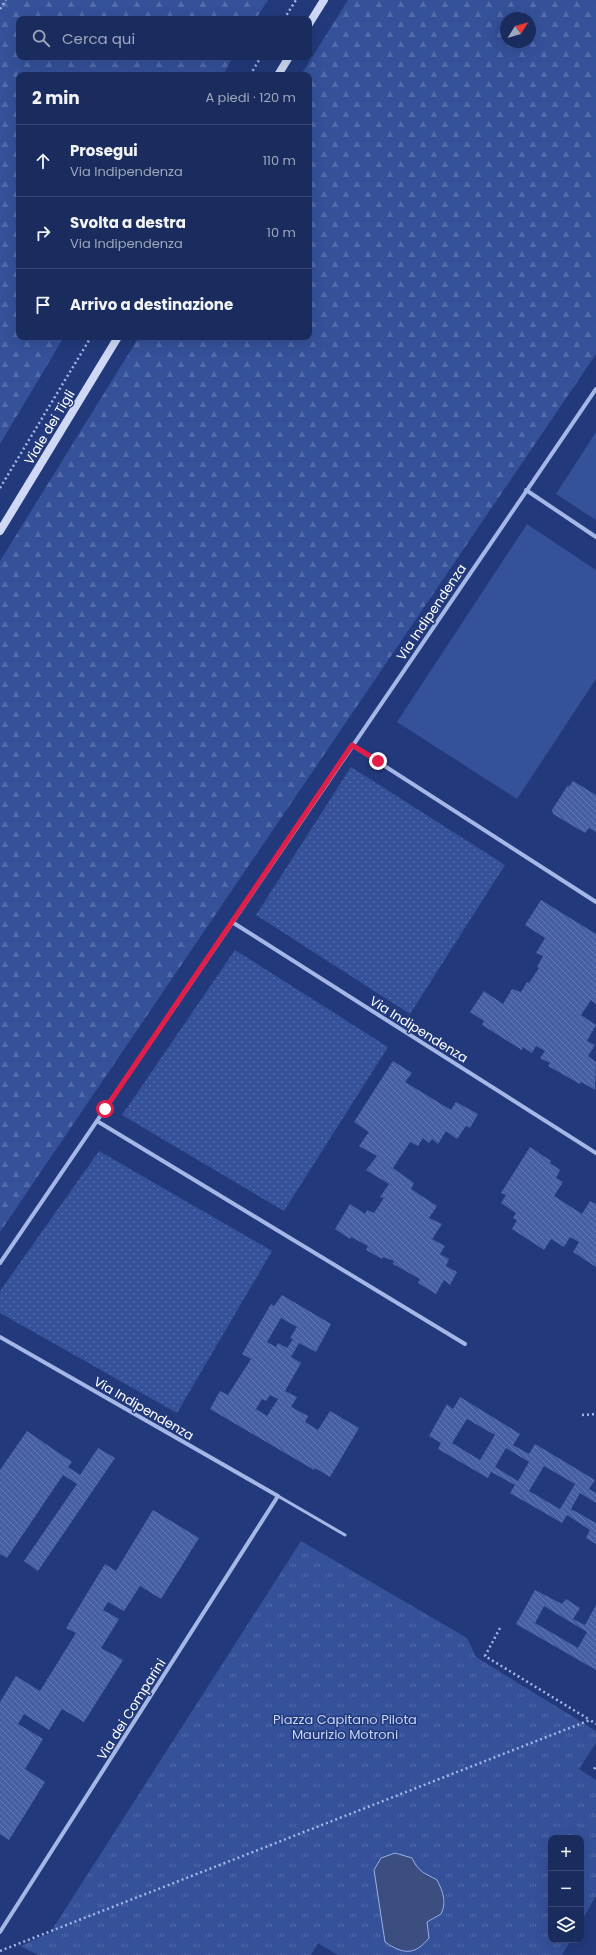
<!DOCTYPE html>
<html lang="it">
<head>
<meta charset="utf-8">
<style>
	body { margin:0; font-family:Poppins,sans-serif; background:#273866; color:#f1f3f6 }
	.controls { position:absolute; right:12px; bottom:12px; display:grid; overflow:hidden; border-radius:8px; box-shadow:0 4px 16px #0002 }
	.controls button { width:36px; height:36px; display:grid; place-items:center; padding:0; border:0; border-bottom:1px solid #384872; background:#1a2c5d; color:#f1f3f6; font:20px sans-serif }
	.compass { position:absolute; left:500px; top:12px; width:36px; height:36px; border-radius:50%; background:#1a2c5d; box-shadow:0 4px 16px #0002; rotate:53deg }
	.stop { position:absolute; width:12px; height:12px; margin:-9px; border:3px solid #e11d48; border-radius:50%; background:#fff }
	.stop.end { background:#e11d48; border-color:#fff; box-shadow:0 1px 4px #0008 }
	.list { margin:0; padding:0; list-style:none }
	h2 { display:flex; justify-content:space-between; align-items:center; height:52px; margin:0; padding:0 16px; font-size:17px }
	h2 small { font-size:13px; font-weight:400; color:#9fa7bc }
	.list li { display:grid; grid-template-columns:26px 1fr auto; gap:12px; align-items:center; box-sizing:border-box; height:72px; padding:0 16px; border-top:1px solid #384872 }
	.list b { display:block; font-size:15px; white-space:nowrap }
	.list p { margin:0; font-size:13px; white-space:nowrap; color:#9fa7bc }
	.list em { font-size:13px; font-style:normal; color:#9fa7bc }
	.icon { flex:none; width:22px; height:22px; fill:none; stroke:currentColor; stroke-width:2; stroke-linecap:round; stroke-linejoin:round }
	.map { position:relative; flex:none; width:596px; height:1955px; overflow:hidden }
	.search { position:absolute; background:#1a2c5d; box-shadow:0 4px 16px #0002; left:16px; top:16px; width:296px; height:44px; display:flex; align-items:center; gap:10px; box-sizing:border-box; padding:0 14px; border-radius:8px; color:#9fa7bc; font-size:15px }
	.panel { position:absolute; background:#1a2c5d; box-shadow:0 4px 16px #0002; left:16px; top:72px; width:296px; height:268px; border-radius:8px }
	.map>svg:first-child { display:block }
	.grass { fill:url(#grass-dots) }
	.forest { fill:url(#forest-firs); fill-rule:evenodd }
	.park { fill:url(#park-tufts); fill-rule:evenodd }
	.pitch { fill:#35519a }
	.water { fill:#3c4e7f; stroke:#99b0e7 }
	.building { fill:url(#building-back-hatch); fill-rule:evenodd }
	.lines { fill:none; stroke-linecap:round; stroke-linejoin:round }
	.path { stroke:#a5b7e6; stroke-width:2.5; stroke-dasharray:2 3; stroke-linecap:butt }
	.lane { stroke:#a5b7e6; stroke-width:3 }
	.street { stroke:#a5b7e6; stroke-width:4 }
	.secondary { stroke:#cfd9f5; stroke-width:8 }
	.route { stroke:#e11d48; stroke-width:5 }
	.labels { text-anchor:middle; stroke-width:3; stroke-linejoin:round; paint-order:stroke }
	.street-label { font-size:13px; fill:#fff; stroke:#223a7c }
	.park-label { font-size:13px; fill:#c8d5f4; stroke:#223a7c }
</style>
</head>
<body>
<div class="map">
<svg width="596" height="1955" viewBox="0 0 596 1955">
	<defs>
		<pattern id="grass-dots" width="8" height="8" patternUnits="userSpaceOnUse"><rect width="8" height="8" fill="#35519a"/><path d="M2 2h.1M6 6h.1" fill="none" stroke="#536ba9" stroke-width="1.8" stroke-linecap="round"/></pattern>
		<pattern id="forest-firs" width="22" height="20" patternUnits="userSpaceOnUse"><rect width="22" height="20" fill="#35519a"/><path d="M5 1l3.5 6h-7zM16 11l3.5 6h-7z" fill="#536ba9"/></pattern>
		<pattern id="park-tufts" width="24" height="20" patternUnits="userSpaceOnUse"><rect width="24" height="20" fill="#35519a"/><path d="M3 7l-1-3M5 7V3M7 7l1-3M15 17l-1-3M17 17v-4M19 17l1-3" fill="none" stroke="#536ba9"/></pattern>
		<pattern id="building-back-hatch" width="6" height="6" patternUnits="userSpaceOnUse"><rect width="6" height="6" fill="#4660a3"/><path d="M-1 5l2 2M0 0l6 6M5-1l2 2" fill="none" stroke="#6278b1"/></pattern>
	</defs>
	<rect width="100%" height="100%" fill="#223a7c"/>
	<g class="grass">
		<polygon points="351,767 505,865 410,1014 256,915"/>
		<polygon points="235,950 388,1047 284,1211 122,1115"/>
		<polygon points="99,1151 272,1251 177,1413 0,1313 0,1291"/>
	</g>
	<g class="forest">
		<polygon points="0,0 268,0 256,19 19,19 19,57 233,57 223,75 19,75 19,337 64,337 0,444"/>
		<path d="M348 0H596V354L0 1232V561L139 337H309V75H301ZM506 18H530V42H506Z"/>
	</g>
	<path class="park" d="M301 1541 467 1638 476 1657 596 1731V1743L579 1769 596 1780V1896L581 1922V1838H551V1940H571L562 1955H338L318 1943 311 1955H38L20 1946 50 1933ZM395 1853 412 1858 416 1868 424 1874 430 1876 443 1893 445 1901 441 1914 427 1922 381 1858Z"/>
	<g class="pitch">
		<polygon points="596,432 596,520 556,494"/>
		<polygon points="527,524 596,570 596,679 517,799 397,722"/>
	</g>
	<path class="water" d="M395 1853 412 1858C419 1873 425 1873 437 1880 443 1892 447 1902 441 1914L427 1922 429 1938C415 1955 404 1955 385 1942L374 1870 381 1858Z"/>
	<g class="building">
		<polygon points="573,781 596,795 596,832 589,828 585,833 553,814 552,810 568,785 569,787"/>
		<polygon points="541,900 596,934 596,1004 591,1000 581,1015 596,1025 587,1041 595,1045 588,1056 596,1062 595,1090 581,1082 580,1084 548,1066 550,1063 540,1058 545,1051 536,1046 532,1053 523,1047 522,1050 482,1025 484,1021 470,1012 484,991 503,1004 512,989 521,992 527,982 529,983 539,968 537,967 543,956 536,953 545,938 525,925"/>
		<polygon points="393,1061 412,1073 405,1082 451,1110 456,1102 478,1114 470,1128 466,1126 457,1139 446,1131 438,1144 432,1139 429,1143 423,1138 418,1146 410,1142 393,1168 414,1183 411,1189 437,1206 429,1218 442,1224 432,1239 445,1246 440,1254 449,1259 446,1266 457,1272 450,1285 444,1280 436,1294 418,1283 420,1279 393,1264 394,1261 383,1257 382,1259 366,1250 368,1246 351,1237 350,1239 335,1229 350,1204 365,1214 367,1210 374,1213 384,1198 380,1197 389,1184 366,1170 377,1156 359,1146 369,1132 354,1122"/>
		<polygon points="530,1147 551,1161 550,1163 560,1170 556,1178 563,1182 554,1196 582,1214 590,1201 596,1204 596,1267 573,1252 579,1242 570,1237 564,1247 551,1239 544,1250 512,1229 517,1220 513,1218 516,1213 501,1203 506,1195 501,1193"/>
		<path d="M282 1295 331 1324 316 1352 299 1343 291 1357 301 1363 285 1391 297 1397 291 1407 308 1416 305 1422 318 1430 330 1411 359 1428 330 1477 315 1468 314 1470 210 1409 220 1391 228 1395 251 1359 242 1354 271 1304 274 1306ZM281 1318 297 1327 290 1338 293 1339 287 1348 278 1343 276 1347 267 1342ZM270 1395 278 1399 267 1416 256 1409 262 1399 266 1401Z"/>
		<path d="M460 1397 520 1434 513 1445 529 1454 535 1444 595 1480 589 1489 596 1493V1503L580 1493 571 1509 596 1523V1544L586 1538 590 1530 567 1515 562 1523 510 1493 515 1485 491 1472 488 1478 438 1449 441 1443 429 1436 447 1404 453 1409ZM467 1419 495 1435 480 1460 452 1443ZM506 1448 529 1462 518 1481 495 1467ZM544 1466 575 1484 560 1509 529 1491Z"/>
		<polygon points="27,1431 72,1462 68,1467 80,1475 98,1448 115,1458 38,1571 24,1561 77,1484 63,1475 7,1558 0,1554 0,1470"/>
		<polygon points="153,1510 199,1538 161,1599 140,1586 124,1611 108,1602 103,1610 119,1619 101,1648 123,1660 84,1722 62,1709 49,1730 24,1714 18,1724 43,1739 25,1769 45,1782 9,1840 0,1834 0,1702 16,1676 40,1691 76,1633 66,1628 105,1564 116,1571"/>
		<path d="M535 1590 562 1604 566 1599 580 1608 573 1619 585 1625 596 1605V1670L516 1624ZM544 1606 587 1632 578 1648 535 1623Z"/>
	</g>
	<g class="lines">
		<g class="path">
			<polyline points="0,9 6,0"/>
			<polyline points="284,19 296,0"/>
			<polyline points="250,75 261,57"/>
			<polyline points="0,488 91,337"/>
			<polyline points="582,1415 596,1414"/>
			<polyline points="500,1628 485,1656 590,1720"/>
			<polyline points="594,1769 596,1766"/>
			<polyline points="0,1951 590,1720 596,1724"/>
		</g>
		<polyline class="lane" points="278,1496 345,1535"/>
		<g class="street">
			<polyline points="526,490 596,537"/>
			<polyline points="352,745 596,902"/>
			<polyline points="232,922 596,1153"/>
			<polyline points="97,1121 465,1344"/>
			<polyline points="0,1263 596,389"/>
			<polyline points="0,1337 278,1496 0,1932"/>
		</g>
		<g class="secondary">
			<polyline points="309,24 324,0"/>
			<polyline points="278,75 289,57"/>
			<polyline points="0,531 118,337"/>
		</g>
	</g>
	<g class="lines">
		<polyline class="route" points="105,1109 352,745 378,761"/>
	</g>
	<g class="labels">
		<g class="street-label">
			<text transform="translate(49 427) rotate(-59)" y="5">Viale dei Tigli</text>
			<text transform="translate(431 612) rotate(-56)" y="5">Via Indipendenza</text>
			<text transform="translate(419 1029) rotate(32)" y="5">Via Indipendenza</text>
			<text transform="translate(144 1408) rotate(30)" y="5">Via Indipendenza</text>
			<text transform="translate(131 1709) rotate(-58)" y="5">Via dei Comparini</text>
		</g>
		<g class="park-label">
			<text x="345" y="1724">Piazza Capitano Pilota<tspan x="345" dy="15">Maurizio Motroni</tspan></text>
		</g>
	</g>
</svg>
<div class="controls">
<button>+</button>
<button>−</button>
<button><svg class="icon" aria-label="layers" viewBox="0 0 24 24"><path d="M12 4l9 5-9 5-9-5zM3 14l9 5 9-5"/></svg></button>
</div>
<svg class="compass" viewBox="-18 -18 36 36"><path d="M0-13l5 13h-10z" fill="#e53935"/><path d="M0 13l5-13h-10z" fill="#9fa7bc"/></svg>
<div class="stop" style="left:105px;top:1109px"></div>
<div class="stop end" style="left:378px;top:761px"></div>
<div class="search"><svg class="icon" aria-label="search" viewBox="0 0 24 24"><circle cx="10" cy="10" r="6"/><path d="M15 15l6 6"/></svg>Cerca qui</div>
<section class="panel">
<h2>2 min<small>A piedi · 120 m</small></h2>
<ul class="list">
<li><svg class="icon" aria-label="ahead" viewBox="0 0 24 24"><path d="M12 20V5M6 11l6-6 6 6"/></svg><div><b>Prosegui</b><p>Via Indipendenza</p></div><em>110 m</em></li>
<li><svg class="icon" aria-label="right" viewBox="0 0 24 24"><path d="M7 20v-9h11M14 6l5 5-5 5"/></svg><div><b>Svolta a destra</b><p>Via Indipendenza</p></div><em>10 m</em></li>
<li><svg class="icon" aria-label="arrive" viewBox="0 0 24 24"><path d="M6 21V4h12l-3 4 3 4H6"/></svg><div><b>Arrivo a destinazione</b></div></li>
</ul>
</section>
</div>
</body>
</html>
